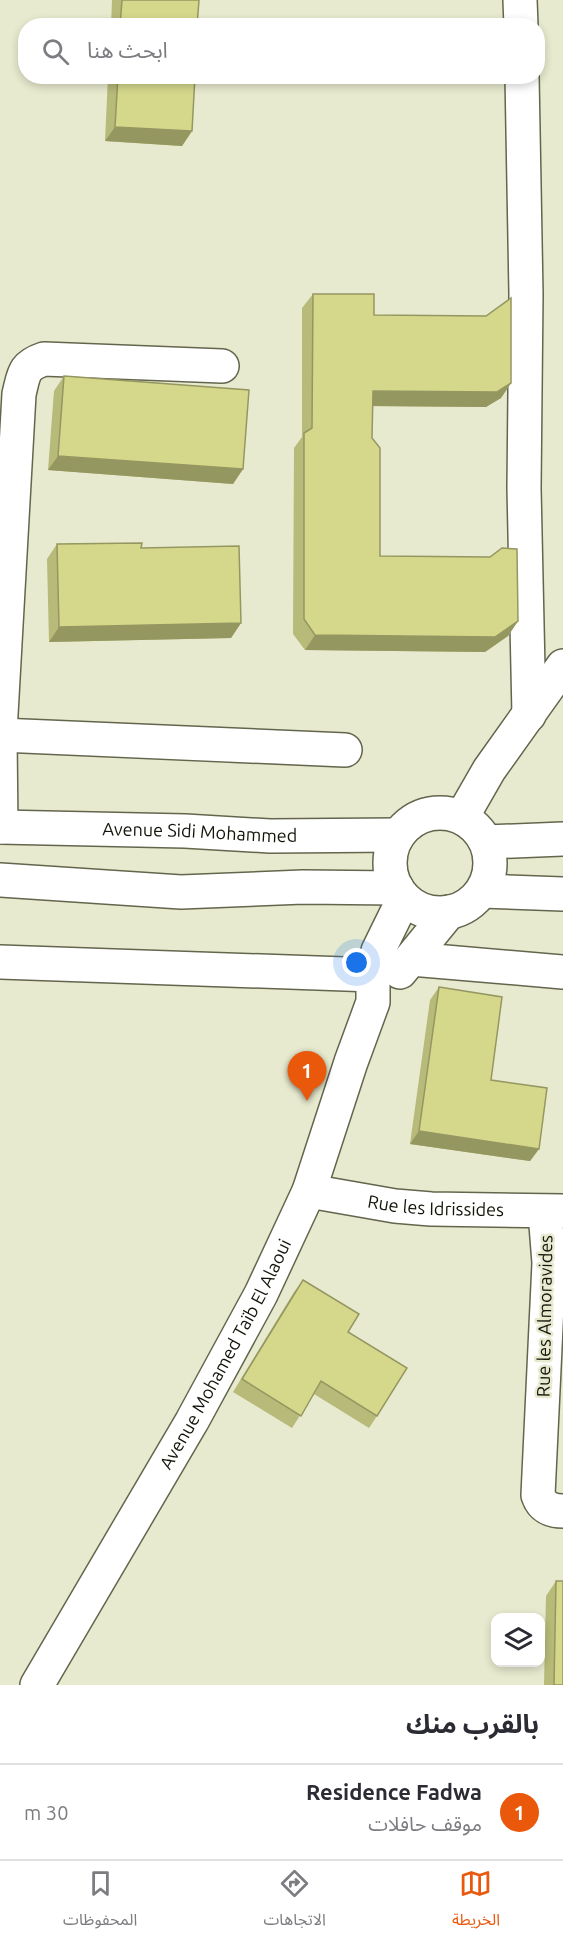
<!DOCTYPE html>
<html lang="ar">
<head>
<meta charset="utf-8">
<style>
	body { margin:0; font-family:Ubuntu,"Noto Sans Arabic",sans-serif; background:#f2f2f3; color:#2b2b33; direction:rtl }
	.controls { position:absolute; right:18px; bottom:18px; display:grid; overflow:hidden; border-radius:12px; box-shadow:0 3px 9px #0003 }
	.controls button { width:54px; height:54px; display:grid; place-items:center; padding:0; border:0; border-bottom:2px solid #e1e1e2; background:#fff; color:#2b2b33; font:30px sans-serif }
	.you { position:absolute; left:357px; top:963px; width:21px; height:21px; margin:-15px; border:4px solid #fff; border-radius:50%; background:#1a73e8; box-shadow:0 0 0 9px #1a73e833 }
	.badge { display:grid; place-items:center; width:39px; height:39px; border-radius:50%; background:#ea580c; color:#fff; font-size:20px; font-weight:700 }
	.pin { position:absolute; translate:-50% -50px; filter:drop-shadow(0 2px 3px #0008) }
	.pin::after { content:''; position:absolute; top:32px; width:21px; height:18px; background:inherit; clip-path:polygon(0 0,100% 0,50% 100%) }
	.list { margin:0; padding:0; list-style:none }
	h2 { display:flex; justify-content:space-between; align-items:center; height:78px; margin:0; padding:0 24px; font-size:26px }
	h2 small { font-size:20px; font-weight:400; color:#7c7c81 }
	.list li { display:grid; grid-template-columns:39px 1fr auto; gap:18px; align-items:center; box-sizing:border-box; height:96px; padding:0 24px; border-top:2px solid #e1e1e2 }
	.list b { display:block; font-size:22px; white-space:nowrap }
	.list p { margin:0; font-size:20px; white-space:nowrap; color:#7c7c81 }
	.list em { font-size:20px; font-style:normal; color:#7c7c81 }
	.icon { flex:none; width:33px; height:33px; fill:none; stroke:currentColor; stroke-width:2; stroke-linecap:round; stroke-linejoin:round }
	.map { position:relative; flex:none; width:563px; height:1685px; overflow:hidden; direction:ltr }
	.search { position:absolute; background:#fff; box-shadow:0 3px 9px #0003; left:18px; right:18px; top:18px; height:66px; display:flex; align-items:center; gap:15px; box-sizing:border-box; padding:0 21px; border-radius:24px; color:#7c7c81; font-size:22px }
	.sheet { height:174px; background:#fff }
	nav { display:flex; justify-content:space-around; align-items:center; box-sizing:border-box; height:84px; border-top:2px solid #e1e1e2; background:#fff; font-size:16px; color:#7c7c81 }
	nav a { display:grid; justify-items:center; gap:3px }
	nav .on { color:#ea580c }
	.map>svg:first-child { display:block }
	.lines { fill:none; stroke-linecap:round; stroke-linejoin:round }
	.minor-casing { stroke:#63654d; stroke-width:36 }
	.major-casing { stroke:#63654d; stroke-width:36 }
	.minor { stroke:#fff; stroke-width:33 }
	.major { stroke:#fff; stroke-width:33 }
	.wall { fill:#b7ba78 }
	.shaded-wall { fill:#959761 }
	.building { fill:#d5d88b; stroke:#959761; stroke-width:1.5 }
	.labels { text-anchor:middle; stroke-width:5; stroke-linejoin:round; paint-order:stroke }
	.street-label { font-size:18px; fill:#14140b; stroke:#e8eacf }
</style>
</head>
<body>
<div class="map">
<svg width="563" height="1685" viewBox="0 0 563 1685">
	<rect width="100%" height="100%" fill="#e8eacf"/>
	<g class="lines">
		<g class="minor-casing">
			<g id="minor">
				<polyline points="520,0 521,26"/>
				<polyline points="522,76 526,294 524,488 529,715"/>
				<path d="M0 732 19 394C24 374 23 366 44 359L222 366"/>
				<polyline points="0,735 345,750"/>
				<polyline points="0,738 1,827"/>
				<polyline points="462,817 489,770 563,666"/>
				<polyline points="411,959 563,972"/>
				<polyline points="0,962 373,975"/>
				<polyline points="400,972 449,912"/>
				<path id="s1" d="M309 1191 395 1206 431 1209 563 1211"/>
				<path d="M545 1212 549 1263 538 1495C542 1507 551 1511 563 1511"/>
				<path id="s2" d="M37 1685 192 1421 261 1294 309 1191 351 1062 373 1002V975L378 951 404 898"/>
			</g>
		</g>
		<g class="major-casing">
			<g id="major">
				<circle cx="440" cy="863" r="50"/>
				<path id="s3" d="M0 827 185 831 270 836 398 835"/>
				<polyline points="486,842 563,839"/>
				<polyline points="0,880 181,892 303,887 397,888"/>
				<polyline points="482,891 563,894"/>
			</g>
		</g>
		<use href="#minor" class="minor"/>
		<use href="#major" class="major"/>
	</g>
	<g class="wall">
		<polygon points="112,0 199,0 197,26 111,26"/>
		<polygon points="108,76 195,76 192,131 182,146 105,141"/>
		<polygon points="313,294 374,315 511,383 501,398 486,407 373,406 372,438 380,556 518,621 508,636 485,652 305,650 293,634 294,448 302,437 302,308"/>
		<polygon points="64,376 243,469 233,484 48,470 54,391"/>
		<polygon points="57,544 141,548 241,623 231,638 49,642 47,559"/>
		<polygon points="439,987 491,1080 539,1149 530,1161 410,1144 430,1000"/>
		<polygon points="303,1280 348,1332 377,1416 369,1428 314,1394 292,1428 233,1392 294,1292"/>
		<polygon points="556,1581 563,1685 544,1685 546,1596"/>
	</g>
	<g class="shaded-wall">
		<polygon points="115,127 192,131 182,146 105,141"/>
		<polygon points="511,383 501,398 486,407 363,406 373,391"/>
		<polygon points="58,456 243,469 233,484 48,470"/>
		<polygon points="518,621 508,636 485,652 305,650 315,635"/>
		<polygon points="241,623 231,638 49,642 59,627"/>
		<polygon points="419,1131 539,1149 530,1161 410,1144"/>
	</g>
	<g class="building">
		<polygon points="122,0 199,0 197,26 120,26"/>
		<polygon points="118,76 195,76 192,131 115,127"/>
		<polygon points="313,294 374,294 374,315 486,316 511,298 511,383 497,392 373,391 372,438 380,448 380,556 490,557 502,548 517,549 518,621 495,637 315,635 304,619 304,433 312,428"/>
		<polygon points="64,376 249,390 243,469 58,456"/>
		<polygon points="142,543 141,548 239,546 241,623 59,627 57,544"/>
		<polygon points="439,987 502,997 491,1080 547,1088 539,1149 419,1131"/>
		<polygon points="303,1280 359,1314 348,1332 407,1368 377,1416 321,1381 301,1416 242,1379"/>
		<polygon points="556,1581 563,1581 563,1685 554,1685"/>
	</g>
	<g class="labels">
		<g class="street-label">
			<text dy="6" stroke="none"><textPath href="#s3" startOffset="200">Avenue Sidi Mohammed</textPath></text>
			<text dy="6" stroke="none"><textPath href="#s1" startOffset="128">Rue les Idrissides</textPath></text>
			<text transform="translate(545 1316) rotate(-89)" y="6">Rue les Almoravides</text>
			<text dy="6" stroke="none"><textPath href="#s2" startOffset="381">Avenue Mohamed Taïb El Alaoui</textPath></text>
		</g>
	</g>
</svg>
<div class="controls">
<button><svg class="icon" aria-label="layers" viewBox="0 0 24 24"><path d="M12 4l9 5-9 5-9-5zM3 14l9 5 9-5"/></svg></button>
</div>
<div class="you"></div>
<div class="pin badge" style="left:307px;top:1101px">1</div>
<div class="search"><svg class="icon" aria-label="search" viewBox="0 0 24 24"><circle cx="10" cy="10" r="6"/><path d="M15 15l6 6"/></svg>ابحث هنا</div>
</div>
<section class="sheet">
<h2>بالقرب منك<small></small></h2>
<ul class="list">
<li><span class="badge">1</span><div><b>Residence Fadwa</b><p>موقف حافلات</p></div><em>30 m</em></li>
</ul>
</section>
<nav>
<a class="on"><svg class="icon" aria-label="map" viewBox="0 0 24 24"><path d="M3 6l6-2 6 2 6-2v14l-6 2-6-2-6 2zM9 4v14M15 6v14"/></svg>الخريطة</a>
<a><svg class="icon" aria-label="directions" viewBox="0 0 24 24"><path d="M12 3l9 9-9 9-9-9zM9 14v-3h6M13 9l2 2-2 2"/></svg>الاتجاهات</a>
<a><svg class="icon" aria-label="saved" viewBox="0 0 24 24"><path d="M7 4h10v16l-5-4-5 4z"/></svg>المحفوظات</a>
</nav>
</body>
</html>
